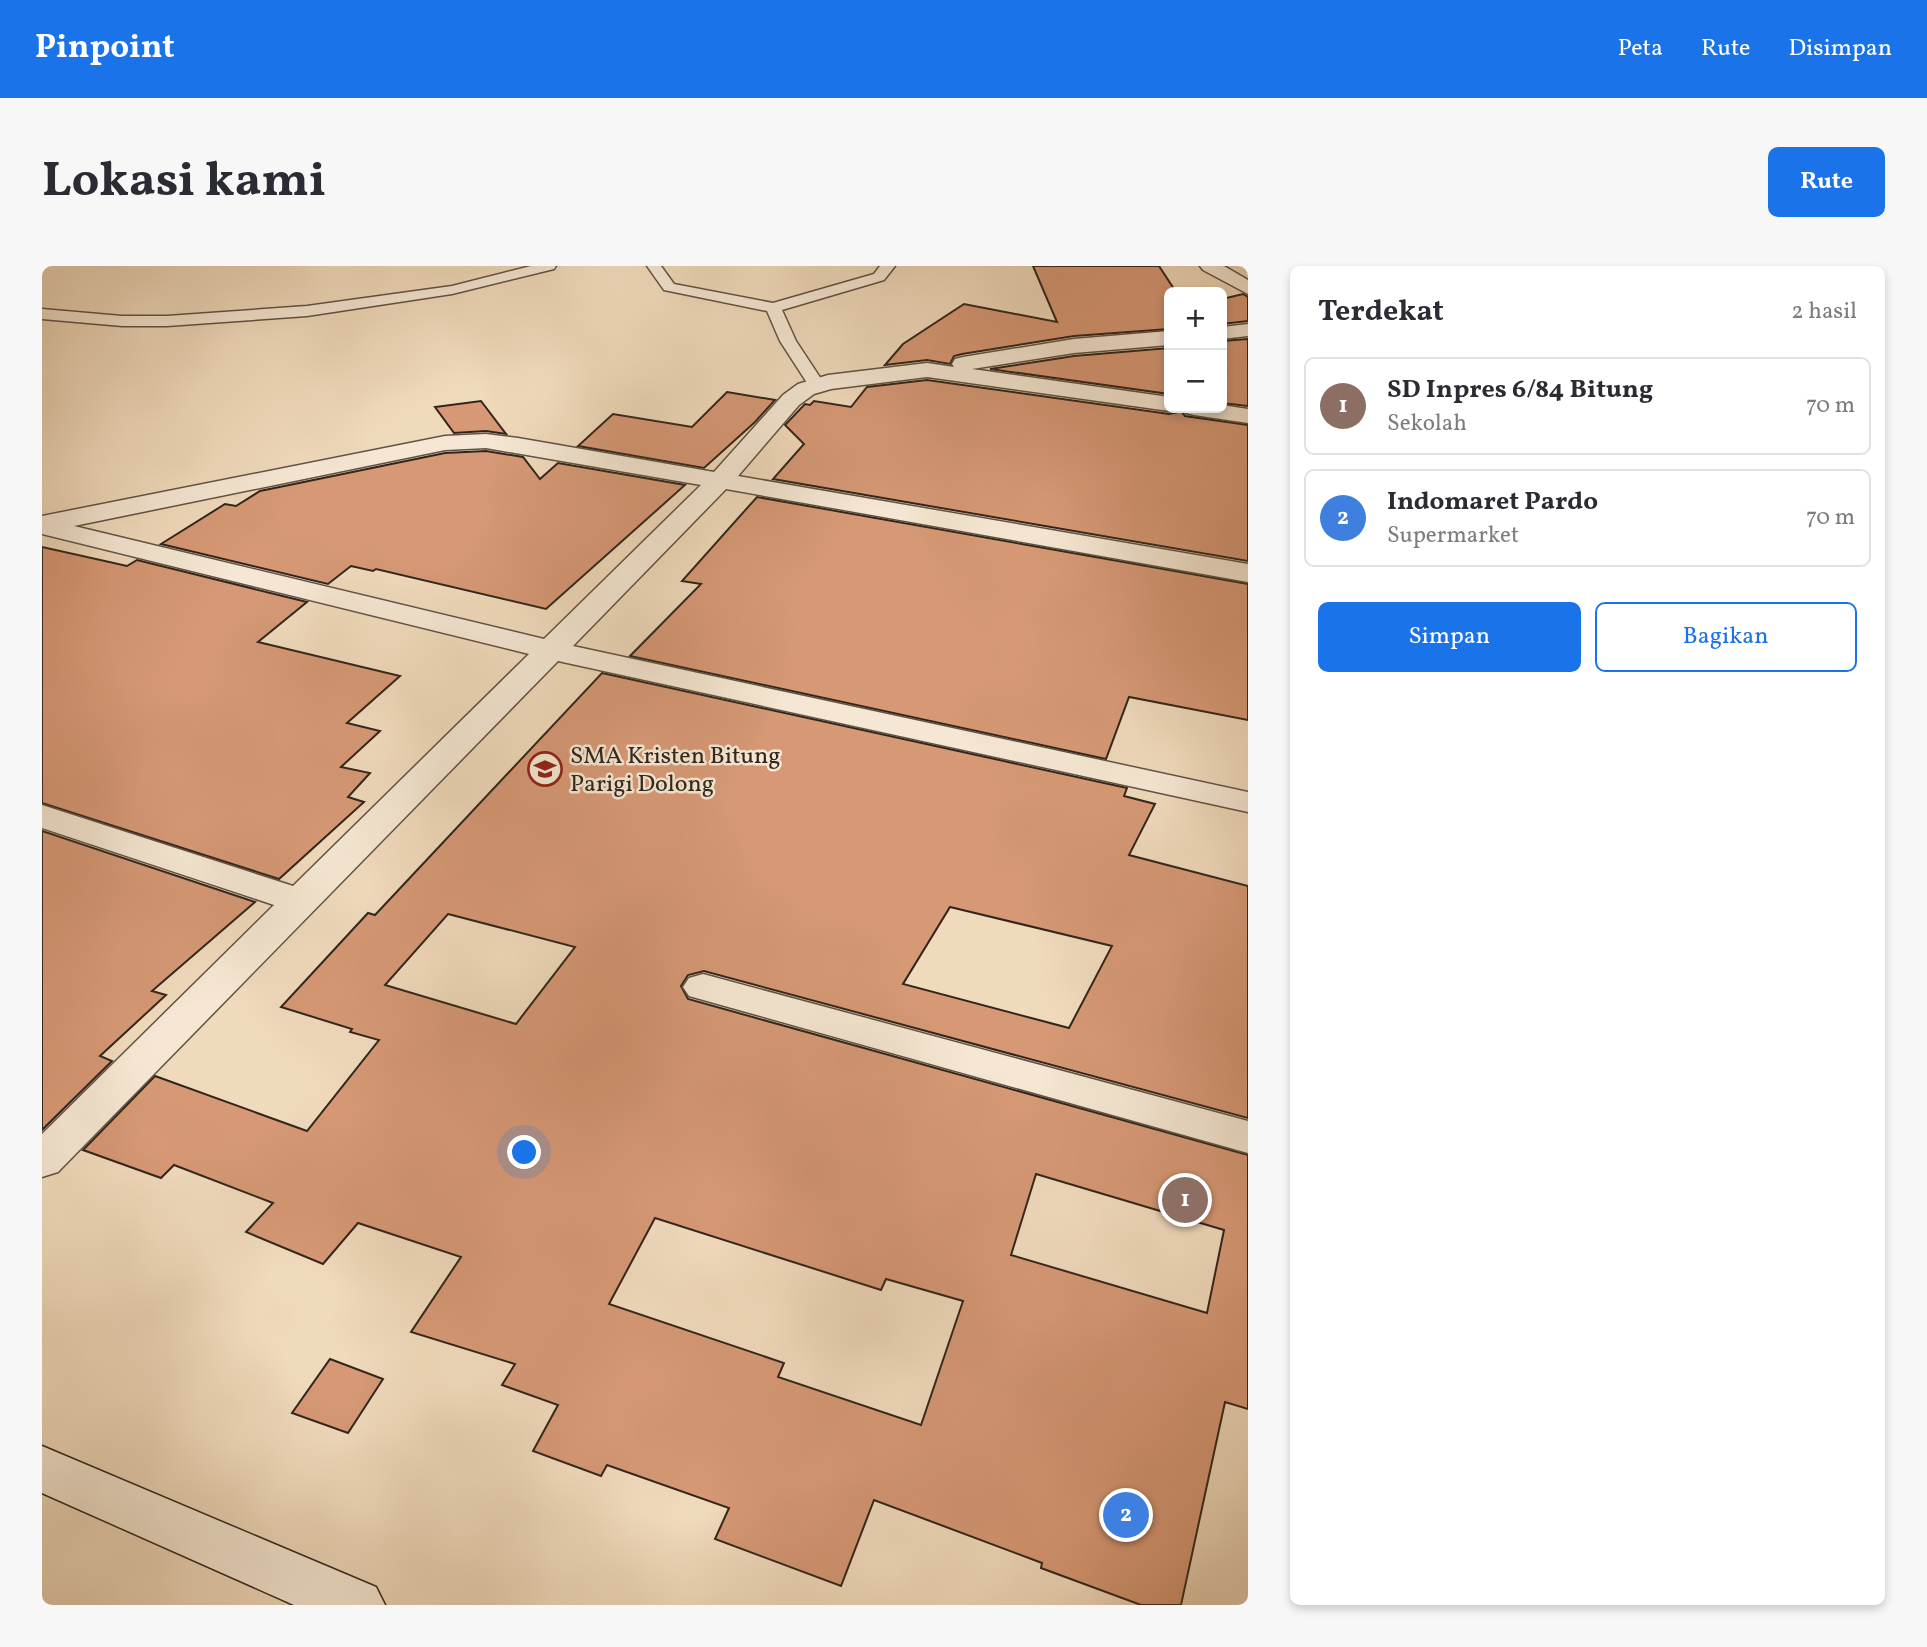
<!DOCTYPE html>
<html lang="id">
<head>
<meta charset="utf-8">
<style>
	body { margin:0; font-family:Vollkorn,serif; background:#f7f7f7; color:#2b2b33 }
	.controls { position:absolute; right:21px; top:21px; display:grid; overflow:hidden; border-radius:10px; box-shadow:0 4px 10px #0003 }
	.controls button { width:63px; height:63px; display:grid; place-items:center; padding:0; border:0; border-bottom:2px solid #e1e1e2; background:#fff; color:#2b2b33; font:35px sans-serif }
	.you { position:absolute; left:483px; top:887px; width:24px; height:24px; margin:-18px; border:5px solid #fff; border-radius:50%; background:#1a73e8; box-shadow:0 0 0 10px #1a73e833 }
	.badge { display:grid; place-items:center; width:46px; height:46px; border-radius:50%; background:#1a73e8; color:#fff; font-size:23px; font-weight:700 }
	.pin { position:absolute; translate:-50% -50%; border:4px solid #fff; box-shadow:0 2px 7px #0006 }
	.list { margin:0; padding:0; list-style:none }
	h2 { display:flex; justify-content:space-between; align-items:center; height:91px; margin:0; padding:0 28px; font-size:30px }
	h2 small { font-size:23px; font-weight:400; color:#7c7c81 }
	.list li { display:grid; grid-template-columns:46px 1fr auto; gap:21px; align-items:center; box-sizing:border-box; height:98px; margin:0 14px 14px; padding:0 14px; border:2px solid #e1e1e2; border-radius:10px }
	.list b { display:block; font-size:26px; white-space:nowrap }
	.list p { margin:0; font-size:23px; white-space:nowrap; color:#7c7c81 }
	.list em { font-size:23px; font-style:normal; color:#7c7c81 }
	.actions { display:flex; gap:14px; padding:21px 28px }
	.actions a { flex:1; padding:16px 0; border:2px solid #1a73e8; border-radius:10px; text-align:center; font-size:24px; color:#1a73e8 }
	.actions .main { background:#1a73e8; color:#fff }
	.map { position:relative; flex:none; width:1206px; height:1339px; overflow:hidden; border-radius:10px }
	header { display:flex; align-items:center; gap:42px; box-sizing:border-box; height:98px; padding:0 35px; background:#1a73e8; color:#fff }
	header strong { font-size:33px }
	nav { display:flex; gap:38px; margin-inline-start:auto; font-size:24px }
	.intro { display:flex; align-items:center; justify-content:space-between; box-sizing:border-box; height:168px; padding:0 42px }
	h1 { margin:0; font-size:49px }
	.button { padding:18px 32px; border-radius:10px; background:#1a73e8; color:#fff; font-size:24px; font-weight:700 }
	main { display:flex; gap:42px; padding:0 42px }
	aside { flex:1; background:#fff; border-radius:10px; box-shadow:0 4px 10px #0003 }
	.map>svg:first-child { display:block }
	.building { fill:#d69875; stroke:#31251b; stroke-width:2; fill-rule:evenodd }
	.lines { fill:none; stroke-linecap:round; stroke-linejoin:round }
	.lane-casing { stroke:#615243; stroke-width:3 }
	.street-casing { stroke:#615243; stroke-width:3 }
	.secondary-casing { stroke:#31251b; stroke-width:3 }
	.lane { fill:#f5e7d3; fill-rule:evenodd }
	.street { fill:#f5e7d3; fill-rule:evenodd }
	.secondary { fill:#f5e7d3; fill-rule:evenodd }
	.labels { text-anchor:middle; stroke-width:5; stroke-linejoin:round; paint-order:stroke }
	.poi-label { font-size:24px; fill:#31251b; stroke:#f5e7d3; text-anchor:start }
</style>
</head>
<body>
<header>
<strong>Pinpoint</strong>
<nav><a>Peta</a><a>Rute</a><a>Disimpan</a></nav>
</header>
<div class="intro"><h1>Lokasi kami</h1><a class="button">Rute</a></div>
<main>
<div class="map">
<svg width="1206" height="1339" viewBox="0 0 1206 1339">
	<rect width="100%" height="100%" fill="#f0dabc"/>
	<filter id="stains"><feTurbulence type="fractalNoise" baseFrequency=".00286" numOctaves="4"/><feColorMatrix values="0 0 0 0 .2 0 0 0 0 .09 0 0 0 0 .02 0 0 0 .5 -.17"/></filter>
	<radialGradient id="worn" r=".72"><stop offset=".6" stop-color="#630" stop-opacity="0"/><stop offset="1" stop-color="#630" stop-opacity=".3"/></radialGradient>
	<g class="building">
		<polygon points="991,0 1117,0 1134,26 1127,26 1127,63 1032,70 920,88 912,90 908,98 885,94 843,99 861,78 922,38 1015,56"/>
		<polygon points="1201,28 1206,31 1206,55 1180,58 1180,33"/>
		<polygon points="1206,73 1206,140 1180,137 1180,75"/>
		<polygon points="1127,82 1127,128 948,103 1032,90"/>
		<polygon points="885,114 1127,148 1136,146 1137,145 1138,143 1137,142 1143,150 1206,159 1206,295 731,213 762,178 743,159 763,138 768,139 772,135 809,141 825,121"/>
		<polygon points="685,126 733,134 713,156 662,202 536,180 571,148 650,161"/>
		<polygon points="439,135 464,168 444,165 412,167 393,141"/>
		<polygon points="444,185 481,191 498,213 516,197 643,219 504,343 334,303 331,305 309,300 286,318 119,278 183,238 194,240 218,225 403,187"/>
		<polygon points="715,231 1206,318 1206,454 1087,431 1064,493 588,390 659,318 640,315"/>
		<polygon points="0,281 85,300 95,294 265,336 216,376 358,410 305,457 338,465 299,501 328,507 306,531 322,536 237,613 0,537"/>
		<path d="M560 407 1085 522 1082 530 1113 538 1087 589 1206 620V852L662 705 646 709 639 720 646 733 1206 889V1143L1183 1136 1139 1339H1099L999 1302 1000 1297 832 1234 799 1320 673 1273 687 1242 565 1199 559 1210 491 1185 516 1139 460 1119 473 1098 369 1066 419 991 316 957 281 998 204 966 231 937 132 899 119 912 41 884 113 810 265 865 337 774 308 766 310 763 239 741 326 647 333 649ZM908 641 1070 680 1027 762 861 718ZM406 648 533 681 474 758 343 719ZM994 908 1182 964 1165 1047 969 989ZM613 952 839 1024 844 1013 921 1035 879 1159 736 1111 742 1097 567 1038Z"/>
		<polygon points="0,565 213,636 110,725 124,729 58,790 70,795 0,864"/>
		<polygon points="288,1093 341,1113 306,1167 250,1147"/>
	</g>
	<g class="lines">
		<g class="lane-casing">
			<g id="lane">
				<polygon points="489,0 514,0 512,3 410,28 265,50 125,60 80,60 0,53 0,43 80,50 125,50 265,40 410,20"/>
				<polygon points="605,0 619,0 632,18 731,37 832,8 838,0 853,0 842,14 740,44 754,75 783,119 775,124 769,123 738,75 725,45 622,24"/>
			</g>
		</g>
		<g class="street-casing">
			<g id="street">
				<polygon points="1158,0 1182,0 1206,14 1206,28 1161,4"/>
				<polygon points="1206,58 1206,70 1180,73 1180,61"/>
				<path d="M1127 65V79L1032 87 930 103 1127 131V142L1135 143 1127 145 885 111 789 123 772 128 757 139 696 210 1206 298V316L684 223 531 380 1206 526V546L516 395 16 906 0 911V868L232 639 0 562V539L251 620 487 388 0 268V250L403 170 444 168 476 172 672 206 741 129 756 118 786 109 885 97 912 101 910 98 913 93 921 91 1032 73ZM444 182 659 219 502 373 32 260 403 184Z"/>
				<polygon points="1180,139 1206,143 1206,157 1152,149 1144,147 1140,142 1180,142"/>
				<polygon points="661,708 1206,855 1206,887 647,730 641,721 647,712"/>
			</g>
		</g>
		<g class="secondary-casing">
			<polygon id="secondary" points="0,1180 334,1321 343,1339 252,1339 0,1227"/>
		</g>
		<use href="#lane" class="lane"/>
		<use href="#street" class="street"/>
		<use href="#secondary" class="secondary"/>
	</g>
	<defs>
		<g id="school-ring" transform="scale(1.75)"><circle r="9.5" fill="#f5e7d3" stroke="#8f2418" stroke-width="1.5"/><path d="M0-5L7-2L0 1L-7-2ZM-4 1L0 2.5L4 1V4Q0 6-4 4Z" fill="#8f2418"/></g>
	</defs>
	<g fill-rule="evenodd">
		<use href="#school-ring" x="503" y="503"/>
	</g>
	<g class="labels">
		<g class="poi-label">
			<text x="528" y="497">SMA Kristen Bitung<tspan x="528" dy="28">Parigi Dolong</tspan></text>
		</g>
	</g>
	<rect width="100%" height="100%" filter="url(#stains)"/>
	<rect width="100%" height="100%" fill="url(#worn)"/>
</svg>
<div class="controls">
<button>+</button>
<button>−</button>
</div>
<div class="you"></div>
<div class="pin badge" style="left:1143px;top:934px;background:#8d6e63">1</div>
<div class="pin badge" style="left:1084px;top:1249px;background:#3f7fe0">2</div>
</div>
<aside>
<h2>Terdekat<small>2 hasil</small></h2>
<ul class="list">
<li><span class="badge" style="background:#8d6e63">1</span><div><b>SD Inpres 6/84 Bitung</b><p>Sekolah</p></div><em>70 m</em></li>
<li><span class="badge" style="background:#3f7fe0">2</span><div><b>Indomaret Pardo</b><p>Supermarket</p></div><em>70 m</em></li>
</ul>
<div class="actions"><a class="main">Simpan</a><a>Bagikan</a></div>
</aside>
</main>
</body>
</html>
